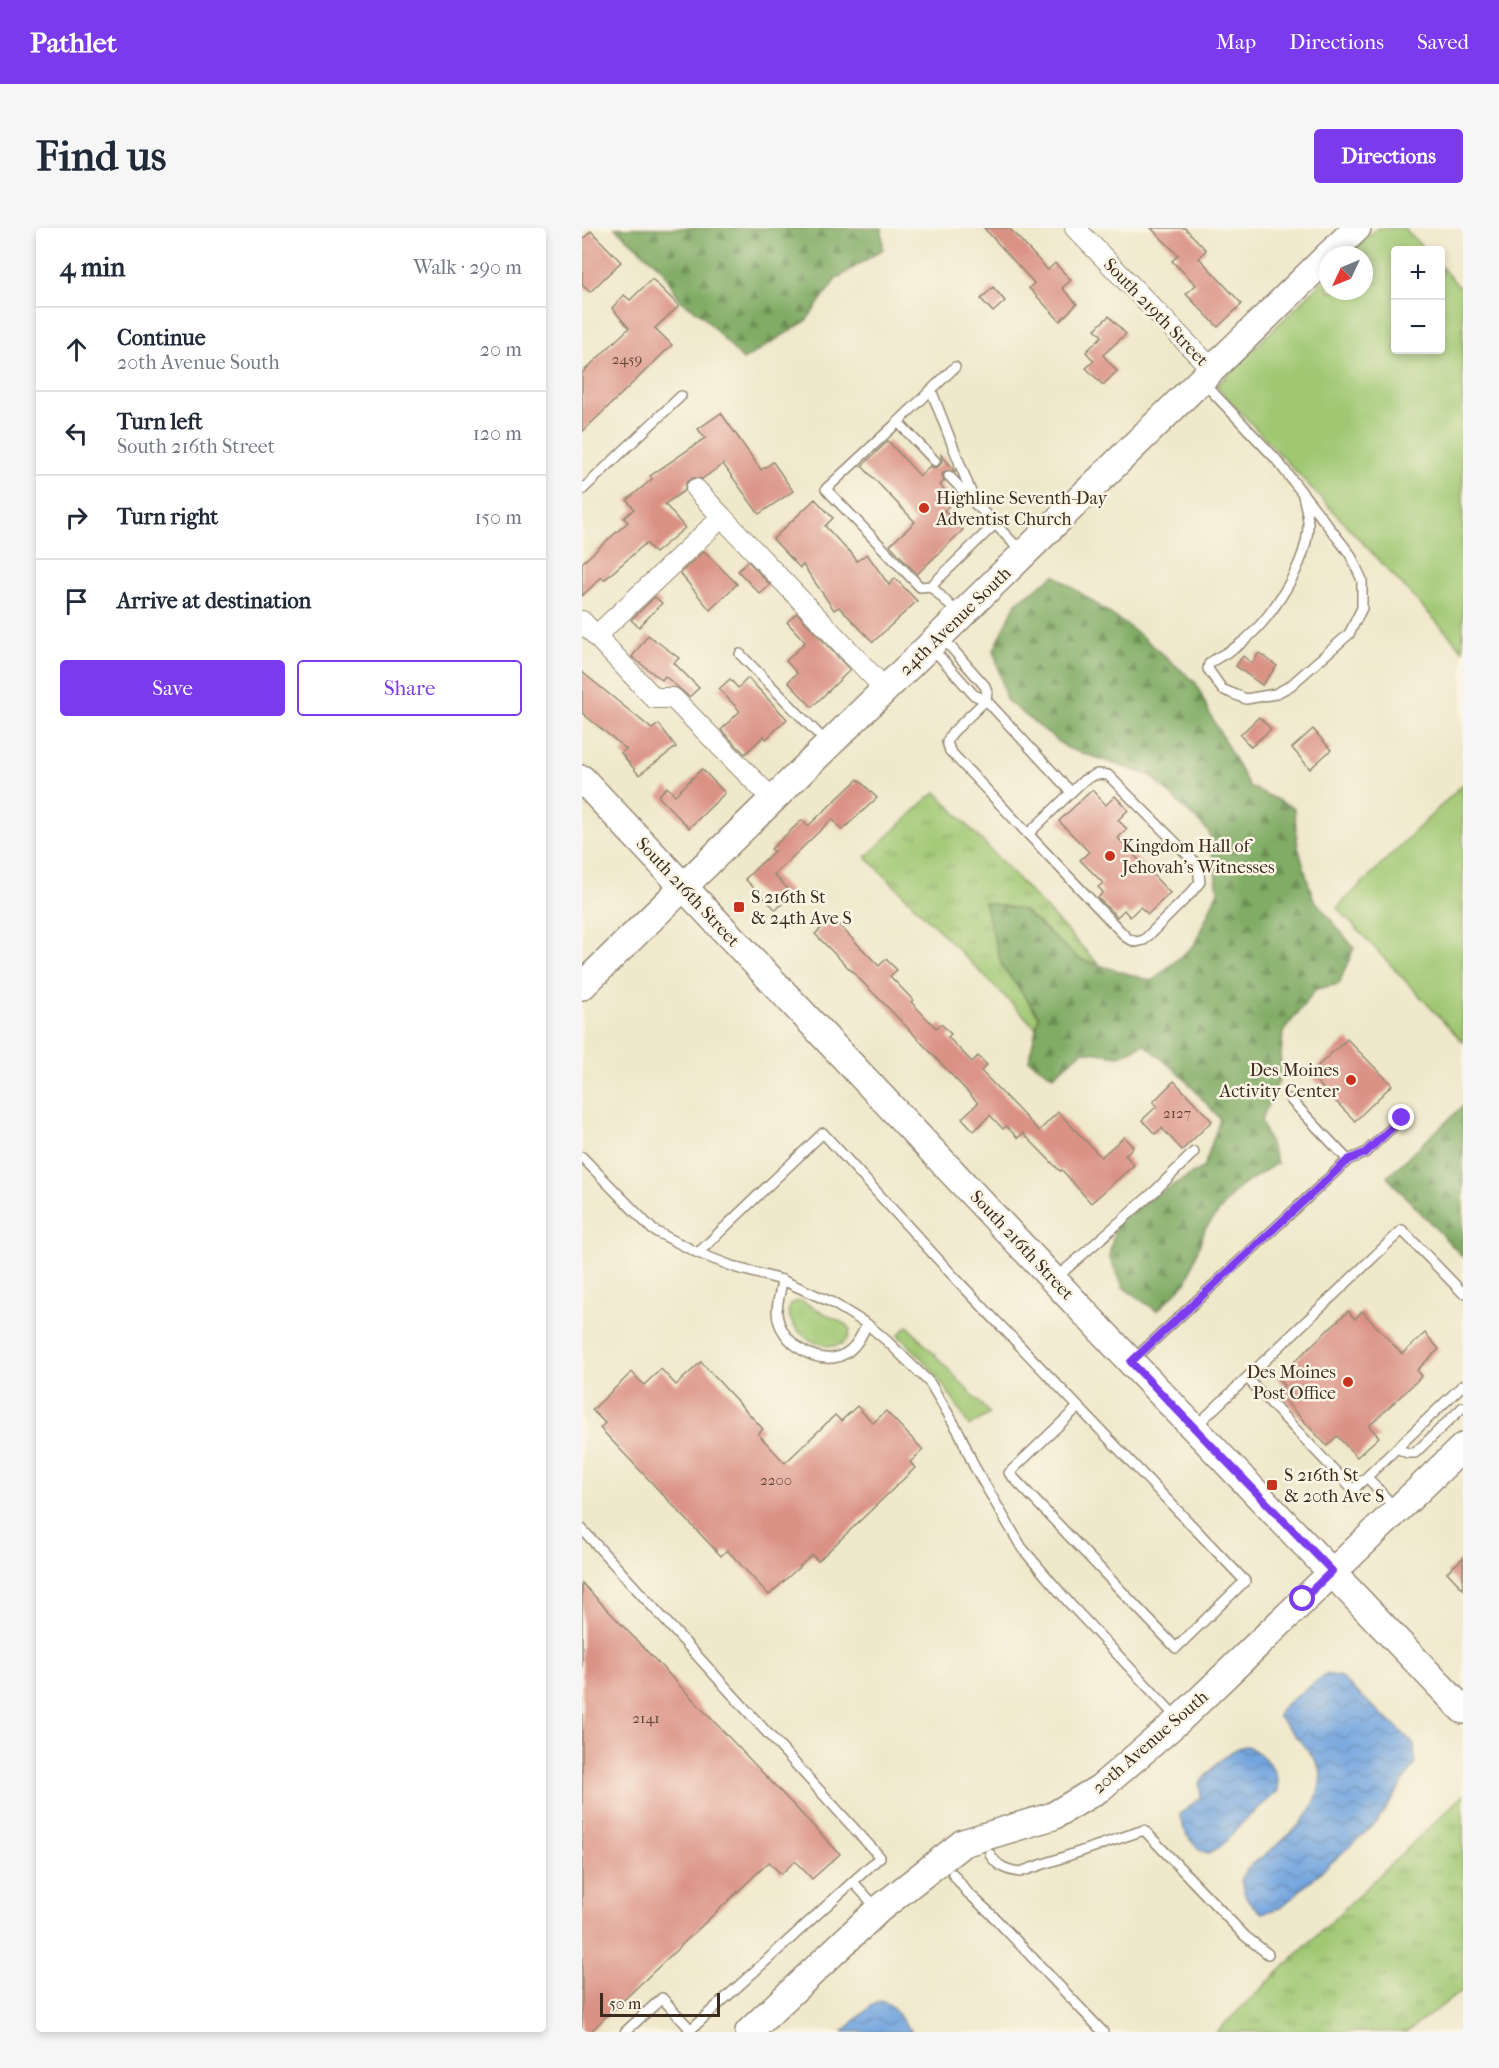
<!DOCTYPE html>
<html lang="en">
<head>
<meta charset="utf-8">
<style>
	body { margin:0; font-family:"IM FELL French Canon",serif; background:#f6f6f7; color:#1f2937 }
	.controls { position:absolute; right:18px; top:18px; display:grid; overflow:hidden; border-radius:6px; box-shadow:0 3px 9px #0003 }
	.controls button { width:54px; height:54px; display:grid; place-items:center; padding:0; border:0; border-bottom:2px solid #e0e1e3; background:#fff; color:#1f2937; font:30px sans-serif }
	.compass { position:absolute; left:737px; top:18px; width:54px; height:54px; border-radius:50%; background:#fff; box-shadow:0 3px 9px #0003; rotate:226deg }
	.scale { position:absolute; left:18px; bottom:15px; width:120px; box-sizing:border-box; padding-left:6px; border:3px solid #3b2a1e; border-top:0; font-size:16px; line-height:21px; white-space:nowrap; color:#3b2a1e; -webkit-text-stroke:4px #fcf5e5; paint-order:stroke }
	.stop { position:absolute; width:18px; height:18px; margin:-14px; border:4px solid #7c3aed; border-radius:50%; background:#fff }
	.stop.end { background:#7c3aed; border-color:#fff; box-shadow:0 2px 6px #0008 }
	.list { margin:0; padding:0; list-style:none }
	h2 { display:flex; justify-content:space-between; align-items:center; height:78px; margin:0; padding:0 24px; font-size:26px }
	h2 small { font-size:20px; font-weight:400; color:#747a83 }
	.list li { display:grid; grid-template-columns:39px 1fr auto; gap:18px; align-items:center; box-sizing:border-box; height:84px; padding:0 24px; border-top:2px solid #e0e1e3 }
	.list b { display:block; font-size:22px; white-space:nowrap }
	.list p { margin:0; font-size:20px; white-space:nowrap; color:#747a83 }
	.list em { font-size:20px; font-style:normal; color:#747a83 }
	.actions { display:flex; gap:12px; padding:18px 24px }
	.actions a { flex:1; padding:14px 0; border:2px solid #7c3aed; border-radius:6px; text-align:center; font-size:21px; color:#7c3aed }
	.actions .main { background:#7c3aed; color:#fff }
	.icon { flex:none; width:33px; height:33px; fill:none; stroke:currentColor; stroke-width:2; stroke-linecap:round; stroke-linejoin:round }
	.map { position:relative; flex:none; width:881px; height:1804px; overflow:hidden; border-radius:6px }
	header { display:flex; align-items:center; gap:36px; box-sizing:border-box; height:84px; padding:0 30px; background:#7c3aed; color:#fff }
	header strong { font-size:28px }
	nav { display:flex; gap:33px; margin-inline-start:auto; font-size:21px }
	.intro { display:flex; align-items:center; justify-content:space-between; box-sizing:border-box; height:144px; padding:0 36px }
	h1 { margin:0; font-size:42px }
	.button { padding:15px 27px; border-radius:6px; background:#7c3aed; color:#fff; font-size:21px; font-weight:700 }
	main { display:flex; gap:36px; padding:0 36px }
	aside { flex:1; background:#fff; border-radius:6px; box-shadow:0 3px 9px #0003 }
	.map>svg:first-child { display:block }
	.grass { fill:url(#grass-tufts); stroke:#6e7948; stroke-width:1.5 }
	.forest { fill:url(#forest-firs); stroke:#5e6b42; stroke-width:1.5 }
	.green { fill:#a0c873; stroke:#6e7948; stroke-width:1.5 }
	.water { fill:url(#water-waves); stroke:#57687e; stroke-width:1.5 }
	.building { fill:#da9285 }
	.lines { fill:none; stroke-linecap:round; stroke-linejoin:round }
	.lane-casing { stroke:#958974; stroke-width:12 }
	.street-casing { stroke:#958974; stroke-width:22 }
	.secondary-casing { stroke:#958974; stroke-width:30 }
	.lane { stroke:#fff; stroke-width:9 }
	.street { stroke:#fff; stroke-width:20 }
	.secondary { stroke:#fff; stroke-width:27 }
	.route { stroke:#7c3aed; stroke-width:8 }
	.poi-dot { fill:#c8321e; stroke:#fcf5e5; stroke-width:2 }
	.labels { text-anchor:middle; stroke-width:5; stroke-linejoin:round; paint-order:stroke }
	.number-label { font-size:15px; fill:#634438 }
	.street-label { font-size:18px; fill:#3b2a1e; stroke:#fcf5e5 }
	.poi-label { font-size:18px; fill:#3b2a1e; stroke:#fcf5e5; text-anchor:start }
</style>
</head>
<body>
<header>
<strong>Pathlet</strong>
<nav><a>Map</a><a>Directions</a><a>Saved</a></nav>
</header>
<div class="intro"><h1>Find us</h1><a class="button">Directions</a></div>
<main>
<aside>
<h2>4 min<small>Walk · 290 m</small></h2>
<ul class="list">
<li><svg class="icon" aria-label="ahead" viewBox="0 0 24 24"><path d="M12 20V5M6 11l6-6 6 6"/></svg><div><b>Continue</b><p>20th Avenue South</p></div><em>20 m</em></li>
<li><svg class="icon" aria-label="left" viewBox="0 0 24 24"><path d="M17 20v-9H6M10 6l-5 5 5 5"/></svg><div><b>Turn left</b><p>South 216th Street</p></div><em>120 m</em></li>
<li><svg class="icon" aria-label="right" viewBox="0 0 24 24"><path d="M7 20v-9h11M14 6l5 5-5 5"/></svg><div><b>Turn right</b></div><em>150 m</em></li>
<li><svg class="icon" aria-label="arrive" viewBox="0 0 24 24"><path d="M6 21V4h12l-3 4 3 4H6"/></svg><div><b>Arrive at destination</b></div></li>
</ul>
<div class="actions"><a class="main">Save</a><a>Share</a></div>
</aside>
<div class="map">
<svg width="881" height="1804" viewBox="0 0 881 1804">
	<defs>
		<pattern id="grass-tufts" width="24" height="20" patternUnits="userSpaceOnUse" patternTransform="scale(1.5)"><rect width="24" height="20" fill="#a0c873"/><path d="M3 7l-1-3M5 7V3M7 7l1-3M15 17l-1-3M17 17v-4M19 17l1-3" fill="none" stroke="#84a35e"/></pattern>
		<pattern id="forest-firs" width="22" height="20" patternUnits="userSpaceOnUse" patternTransform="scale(1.5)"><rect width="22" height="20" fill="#80ac65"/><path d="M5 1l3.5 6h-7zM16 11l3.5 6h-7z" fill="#6a8c53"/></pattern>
		<pattern id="water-waves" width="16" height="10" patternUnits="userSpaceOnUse" patternTransform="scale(1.5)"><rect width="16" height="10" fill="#73a6df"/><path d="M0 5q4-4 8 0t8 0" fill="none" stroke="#6087b4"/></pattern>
	</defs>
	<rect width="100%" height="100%" fill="#fcf5e5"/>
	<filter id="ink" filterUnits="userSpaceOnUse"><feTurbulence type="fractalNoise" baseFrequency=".0167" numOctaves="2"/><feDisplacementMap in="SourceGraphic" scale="12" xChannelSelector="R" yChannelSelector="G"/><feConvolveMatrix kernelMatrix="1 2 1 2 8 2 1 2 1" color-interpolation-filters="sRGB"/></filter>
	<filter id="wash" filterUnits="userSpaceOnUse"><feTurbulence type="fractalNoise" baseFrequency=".008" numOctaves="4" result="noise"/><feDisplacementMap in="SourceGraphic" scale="24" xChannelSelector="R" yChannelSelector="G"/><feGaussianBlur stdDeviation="1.35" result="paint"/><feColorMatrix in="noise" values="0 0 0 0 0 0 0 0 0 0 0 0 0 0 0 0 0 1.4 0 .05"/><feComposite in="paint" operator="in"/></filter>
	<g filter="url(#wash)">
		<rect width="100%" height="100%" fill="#efe8cb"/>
		<g class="grass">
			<polygon points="355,565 517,737 497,731 441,682 420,738 457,788 454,800 284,629 347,569"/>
			<polygon points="881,1567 881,1762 825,1804 634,1804"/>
		</g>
		<g class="forest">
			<polygon points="33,0 300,0 301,21 254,51 224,93 161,132 120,87 98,72 80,41"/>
			<polygon points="473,347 557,406 614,455 628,486 667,558 712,580 716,619 731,670 772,720 757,756 734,761 701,804 697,852 679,893 695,935 655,961 623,1001 605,1053 575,1083 542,1060 527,1029 535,990 622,939 638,891 601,849 562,816 538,828 501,823 471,848 447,832 457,788 420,738 402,674 441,682 497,731 570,753 612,717 636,663 627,604 569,548 485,520 424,472 412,422 434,375"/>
			<polygon points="881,878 881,1029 805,949"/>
		</g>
		<g class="green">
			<polygon points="795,0 822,0 843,22 814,22 814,122 858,122 859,39 881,63 881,422 634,158 746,48 746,63 782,63 782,27 768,27"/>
			<polygon points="881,556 881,814 755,680"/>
			<path d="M219 1073 265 1097 268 1101C267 1132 212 1117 206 1083L210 1075Z"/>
			<path d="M326 1098 408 1186 387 1198C368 1164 346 1133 316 1107Z"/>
		</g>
		<g class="water">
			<path d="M744 1446 758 1449 822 1506 832 1517 833 1536 795 1594 698 1680 680 1685C667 1676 660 1666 659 1650L665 1641C692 1618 733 1595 738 1556 738 1552 740 1546 738 1542 732 1524 708 1504 696 1488L700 1479Z"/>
			<path d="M665 1518C683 1528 697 1542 696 1563L663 1592 638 1619 626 1625C610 1621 600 1601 598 1586L618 1570 619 1563 617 1555C629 1543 647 1519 665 1518Z"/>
			<polygon points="298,1773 307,1776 330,1804 261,1804 289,1778"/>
		</g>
		<g id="blocks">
			<g class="building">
				<polygon points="402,0 427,0 466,42 473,35 489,52 480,60 495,76 478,93 447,60 452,55"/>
				<polygon points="569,0 603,0 624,22 617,30 660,76 636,99 604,66 614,57 590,33 596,27"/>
				<polygon points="9,3 39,34 8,64 0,57 0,12"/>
				<polygon points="70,51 97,78 73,100 90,117 0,204 0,145 47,100 30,80 42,67 48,72"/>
				<polygon points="411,59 423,73 411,84 399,71"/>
				<polygon points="527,88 544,106 521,127 535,143 521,157 504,140 512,133 504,124 520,108 513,101"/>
				<polygon points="139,185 179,242 191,234 211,263 177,286 141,236 120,251 111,250 105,253 102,263 83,276 103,300 73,325 64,315 22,352 20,349 0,368 0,335 46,294 42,290 52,281 45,272 70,251 68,248 123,210 116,201"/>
				<polygon points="306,213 338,248 348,238 352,240 357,238 360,234 359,227 373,243 363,243 360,247 362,253 358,257 368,268 362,273 367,278 362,282 381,302 335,346 308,317 333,294 280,238"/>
				<polygon points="233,271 251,290 243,298 266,323 267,322 275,333 285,326 307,357 313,350 335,373 291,414 257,379 252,382 221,337 218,340 191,311"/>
				<polygon points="122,323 155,356 128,382 98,345"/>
				<polygon points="166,333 188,357 178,366 156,343"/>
				<polygon points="73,369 80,375 57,399 49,392"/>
				<polygon points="215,385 268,442 230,479 206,454 215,445 204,433 223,414 205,394"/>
				<polygon points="66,407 97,430 92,435 117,460 107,469 83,448 80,452 50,429"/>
				<polygon points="677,425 695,438 680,457 654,438 661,428 670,435"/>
				<polygon points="0,444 70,501 77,496 94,519 57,547 39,525 44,521 0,485"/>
				<polygon points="166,450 205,491 184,511 182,508 163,526 139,502 158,483 137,461 148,451 156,460"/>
				<polygon points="677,489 689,501 669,519 658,507"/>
				<polygon points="731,501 749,522 728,541 710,520"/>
				<polygon points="120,541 143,565 107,600 76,568 85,559 93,567"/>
				<polygon points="276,551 295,570 260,602 250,591 192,647 210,665 194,682 163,651 192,623 189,621 220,592 226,598"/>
				<polygon points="510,562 524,577 533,568 546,582 536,592 545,601 536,610 588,665 566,686 558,679 548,689 542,682 535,689 516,670 521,664 516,659 521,655 498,632 507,624 477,593"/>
				<polygon points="250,690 297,738 304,731 315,742 308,748 331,772 329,774 354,800 359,796 369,806 366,809 390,834 396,828 405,837 399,843 457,903 476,884 519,929 542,909 551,919 543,927 552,937 509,975 480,942 478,943 441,905 436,910 424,898 421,901 408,887 392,903 380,890 396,875 321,795 233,706"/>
				<polygon points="765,811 810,857 773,893 727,846"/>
				<polygon points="592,853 630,893 600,922 580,900 573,906 560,892 575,878 571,874"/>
				<polygon points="766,1083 773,1091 780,1083 820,1126 843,1105 857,1121 835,1142 840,1148 787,1198 797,1209 775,1229 755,1208 745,1218 695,1164 702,1158 695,1150"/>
				<polygon points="119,1134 181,1201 176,1206 203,1235 253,1187 259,1193 275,1178 291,1195 304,1183 341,1222 328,1234 333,1240 236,1333 230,1327 187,1367 145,1322 139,1328 18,1200 23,1195 10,1182 50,1144 62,1157 79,1141 94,1157"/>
				<polygon points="881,1330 881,1361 865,1344"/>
				<polygon points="0,1355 258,1626 230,1651 213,1633 199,1646 187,1634 8,1804 0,1804"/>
			</g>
		</g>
	</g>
	<g filter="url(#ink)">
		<use href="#blocks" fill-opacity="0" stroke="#958974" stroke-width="1.5"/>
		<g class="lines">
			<g class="lane-casing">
				<g id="lane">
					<path d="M621 154 693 230 768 326 780 352V380L767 406 708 458 693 466 664 471 649 465 640 461 626 441 627 436C636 428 648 424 658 416 688 393 727 334 726 295 726 286 723 277 721 268"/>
					<polyline points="349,162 394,277"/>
					<polyline points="316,194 244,261 338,359 349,358"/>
					<polyline points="353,233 316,194 373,139"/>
					<polyline points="367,248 440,324"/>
					<polyline points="0,262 99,168"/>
					<polyline points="377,387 349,358 413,296"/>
					<polyline points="359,408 403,458 405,464 404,472 370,505 365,514 368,523 446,606"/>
					<polyline points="350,420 392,467 404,472 489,564"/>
					<polyline points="158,426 244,514"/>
					<polygon points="515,546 526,547 612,633 616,640 618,654 609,665 562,712 554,714 545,710 446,606 502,552"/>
					<polyline points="0,929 71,1002 116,1025 155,1040 200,1052 249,1074 285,1096 305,1113 348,1155 378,1206 392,1238 440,1320 488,1376 596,1491"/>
					<polyline points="766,932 783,925 820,890"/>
					<polyline points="116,1025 241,905 374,1051 663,1353 594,1420 427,1245 496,1179"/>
					<polyline points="474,1050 573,963 612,924"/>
					<path d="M200 1052C199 1062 195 1074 195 1084 196 1115 241 1144 267 1123 276 1116 280 1106 285 1096"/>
					<polyline points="551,1132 766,932 708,871"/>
					<polyline points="665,1150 771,1262 881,1157"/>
					<polyline points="614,1198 820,1002 881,1065"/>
					<polyline points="815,1220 825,1225 833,1225 881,1179"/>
					<polyline points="785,1249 813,1280"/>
					<polyline points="0,1301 298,1629 106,1804"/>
					<path d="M408 1626C415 1639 425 1642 438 1644L562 1602 663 1708 686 1726"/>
					<polyline points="371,1646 385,1664 408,1685 521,1804"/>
					<polyline points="271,1654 295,1680"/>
					<polyline points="43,1804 80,1770 109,1802"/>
				</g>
			</g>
			<g class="street-casing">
				<g id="street">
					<polyline points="493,0 630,141"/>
					<polyline points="114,261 140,289"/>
					<polyline points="0,393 14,408"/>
					<polyline points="190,571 91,470 72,470 14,408 140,289 303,461"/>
				</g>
			</g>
			<g class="secondary-casing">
				<g id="secondary">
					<polyline points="747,27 775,0"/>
					<polyline points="0,551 549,1134 881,1482"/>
					<polyline points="0,758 746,28"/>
					<polyline points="167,1804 296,1682 381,1615 471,1588 518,1560 597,1492 881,1219"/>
				</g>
			</g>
			<use href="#lane" class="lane"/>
			<use href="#street" class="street"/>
			<use href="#secondary" class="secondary"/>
		</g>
	</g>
	<g class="lines" filter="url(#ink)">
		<polyline class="route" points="721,1371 750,1343 549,1134 766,932 783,925 820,890"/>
	</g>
	<g class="poi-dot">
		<circle cx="342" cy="280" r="6"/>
		<circle cx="528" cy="628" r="6"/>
		<rect x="151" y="673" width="12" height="12" rx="3"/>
		<circle cx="769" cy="852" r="6"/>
		<circle cx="766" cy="1154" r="6"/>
		<rect x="684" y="1251" width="12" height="12" rx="3"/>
	</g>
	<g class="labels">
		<g class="number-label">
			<text x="45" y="136">2459</text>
			<text x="595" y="890">2127</text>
			<text x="194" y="1257">2200</text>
			<text x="64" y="1495">2141</text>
		</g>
		<g class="street-label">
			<text transform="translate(574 84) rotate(46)" y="6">South 219th Street</text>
			<text transform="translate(373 393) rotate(-44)" y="6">24th Avenue South</text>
			<text transform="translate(106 664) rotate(47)" y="6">South 216th Street</text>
			<text transform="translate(440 1017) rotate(47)" y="6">South 216th Street</text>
			<text transform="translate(568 1514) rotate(-41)" y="6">20th Avenue South</text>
		</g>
		<g class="poi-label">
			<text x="354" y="276">Highline Seventh-Day<tspan x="354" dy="21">Adventist Church</tspan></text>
			<text x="540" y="624">Kingdom Hall of<tspan x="540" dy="21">Jehovah's Witnesses</tspan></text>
			<text x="169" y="675">S 216th St<tspan x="169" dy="21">&amp; 24th Ave S</tspan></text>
			<text x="757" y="848" text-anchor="end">Des Moines<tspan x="757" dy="21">Activity Center</tspan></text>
			<text x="754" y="1150" text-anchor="end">Des Moines<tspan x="754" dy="21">Post Office</tspan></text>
			<text x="702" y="1253">S 216th St<tspan x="702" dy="21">&amp; 20th Ave S</tspan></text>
		</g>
	</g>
</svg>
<div class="controls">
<button>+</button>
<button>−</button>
</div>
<svg class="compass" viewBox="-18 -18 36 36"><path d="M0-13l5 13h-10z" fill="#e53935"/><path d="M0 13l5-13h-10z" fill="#747a83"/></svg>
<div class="scale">50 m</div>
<div class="stop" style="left:721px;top:1371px"></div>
<div class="stop end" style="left:820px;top:890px"></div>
</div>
</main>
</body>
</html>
